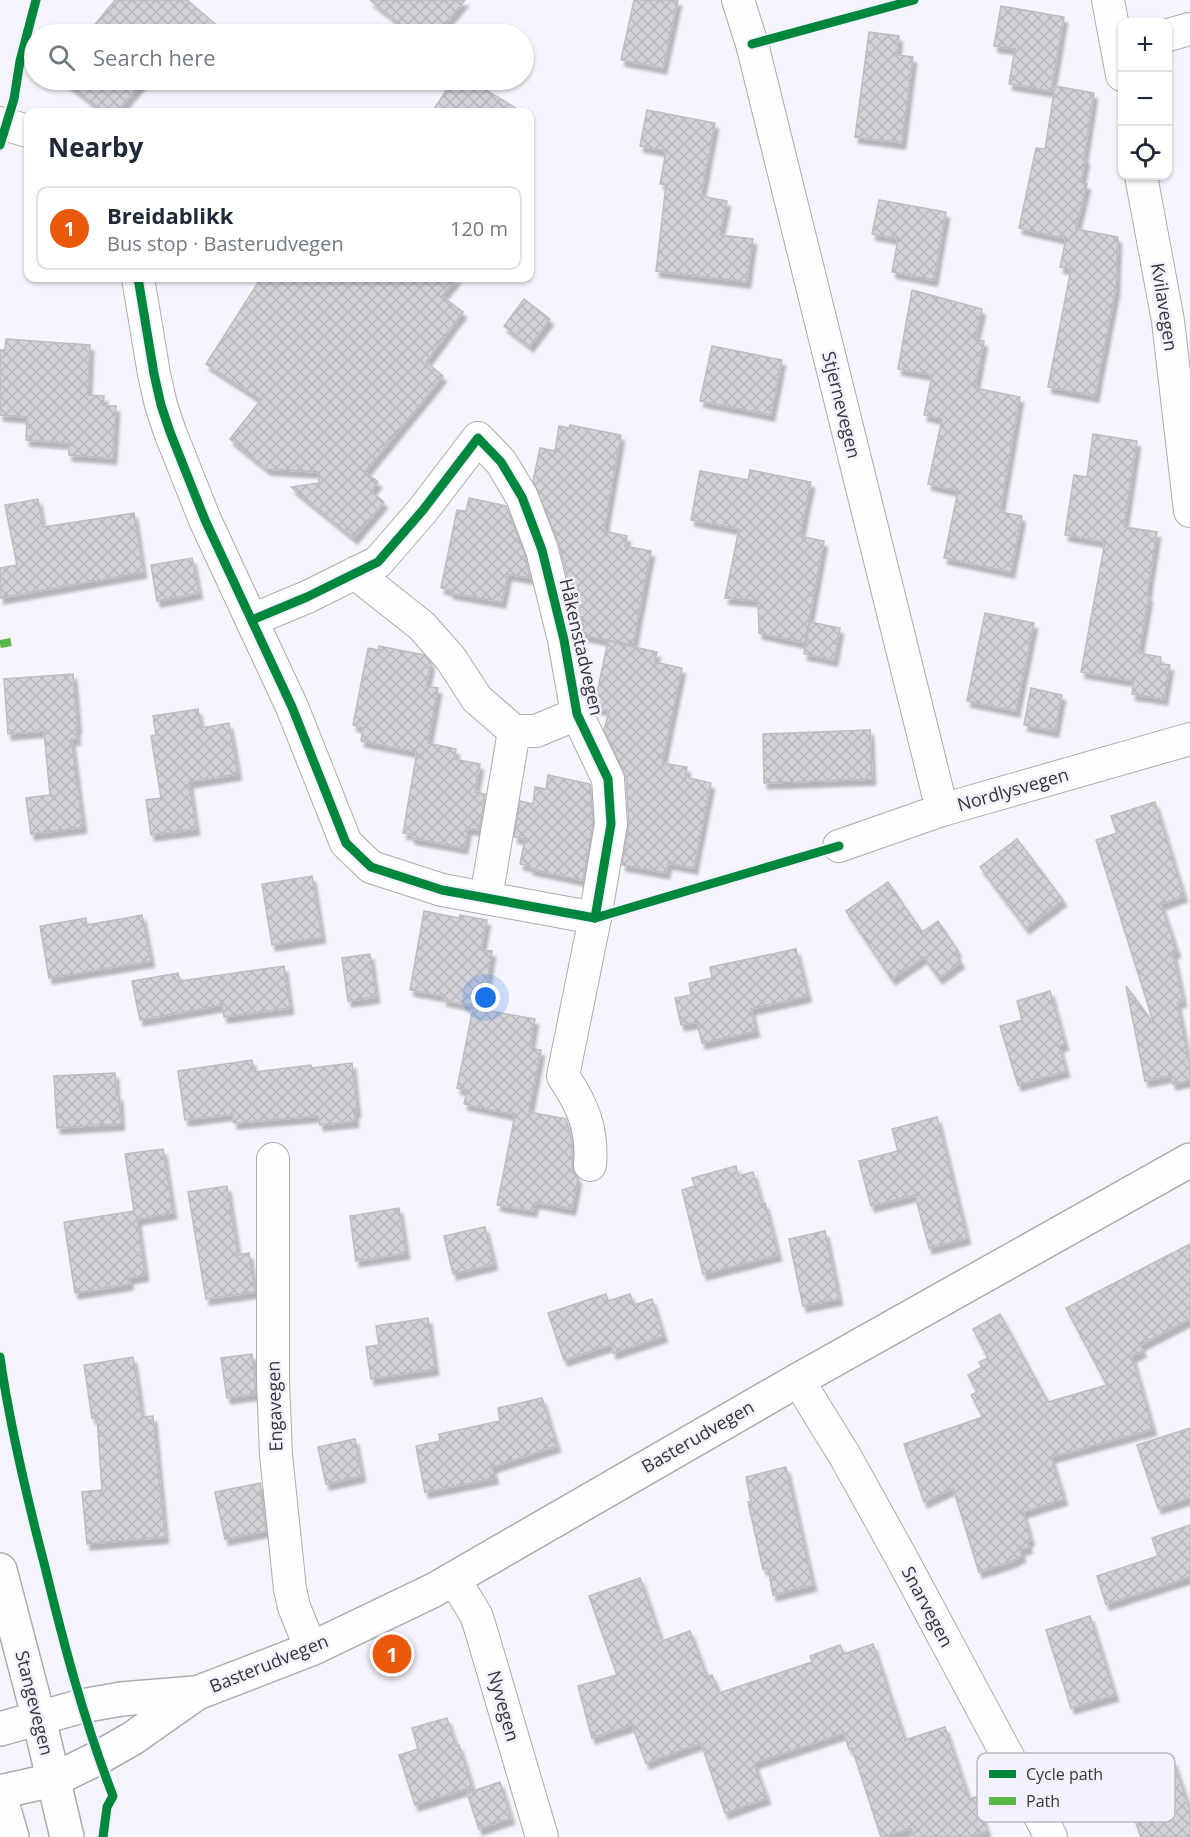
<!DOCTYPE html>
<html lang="en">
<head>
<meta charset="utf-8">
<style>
	body { margin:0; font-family:"Open Sans",sans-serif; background:#f2f2f3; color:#1f2937 }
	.controls { position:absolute; right:18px; top:18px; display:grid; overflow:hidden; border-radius:12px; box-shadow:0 2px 4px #0004 }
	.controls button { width:54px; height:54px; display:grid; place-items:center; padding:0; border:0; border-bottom:2px solid #e0e1e3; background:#fff; color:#1f2937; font:30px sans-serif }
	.you { position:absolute; left:486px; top:998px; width:21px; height:21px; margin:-15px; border:4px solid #fff; border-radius:50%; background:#1a73e8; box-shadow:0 0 0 9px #1a73e833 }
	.badge { display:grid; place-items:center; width:39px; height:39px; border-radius:50%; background:#ea580c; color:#fff; font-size:20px; font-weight:700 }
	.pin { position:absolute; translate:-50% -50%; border:3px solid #fff; box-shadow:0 2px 6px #0006 }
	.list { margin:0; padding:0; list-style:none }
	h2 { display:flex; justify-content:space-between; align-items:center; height:78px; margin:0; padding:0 24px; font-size:26px }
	h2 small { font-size:20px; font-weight:400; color:#747a83 }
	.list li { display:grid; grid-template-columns:39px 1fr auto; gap:18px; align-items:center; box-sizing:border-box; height:84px; margin:0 12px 12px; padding:0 12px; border:2px solid #e0e1e3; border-radius:12px }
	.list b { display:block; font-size:22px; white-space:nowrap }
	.list p { margin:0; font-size:20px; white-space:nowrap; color:#747a83 }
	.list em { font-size:20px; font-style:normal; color:#747a83 }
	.icon { flex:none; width:33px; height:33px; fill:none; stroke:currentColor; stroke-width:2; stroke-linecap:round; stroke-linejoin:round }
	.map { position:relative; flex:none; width:1190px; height:1837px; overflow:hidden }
	.search { position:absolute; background:#fff; box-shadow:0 2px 4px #0004; left:24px; top:24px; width:510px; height:66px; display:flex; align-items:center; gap:15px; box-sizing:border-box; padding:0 21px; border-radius:33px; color:#747a83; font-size:22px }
	.panel { position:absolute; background:#fff; box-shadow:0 2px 4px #0004; left:24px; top:108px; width:510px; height:174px; border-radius:12px }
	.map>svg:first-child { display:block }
	.building { fill:url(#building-cross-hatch); stroke:#bdbcc2; stroke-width:1.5; filter:url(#shadow) }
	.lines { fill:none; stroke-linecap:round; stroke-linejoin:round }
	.minor-casing { stroke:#acabb1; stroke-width:34 }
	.secondary-casing { stroke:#acabb1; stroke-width:36 }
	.primary-casing { stroke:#acabb1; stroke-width:36 }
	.minor { stroke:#fefdff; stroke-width:32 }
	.secondary { stroke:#fefdff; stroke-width:33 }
	.primary { stroke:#fefdff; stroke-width:33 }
	.quiet { stroke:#58b947; stroke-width:8; stroke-dasharray:15 8; stroke-linecap:butt }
	.cycleway-casing { stroke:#f4f1ff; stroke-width:13 }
	.cycleway { stroke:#00873e; stroke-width:9 }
	.labels { text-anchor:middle; stroke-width:5; stroke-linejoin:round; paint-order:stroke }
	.street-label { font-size:18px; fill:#353439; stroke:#f4f1ff }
	.key { fill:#f4f1ff; stroke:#bbb8c4; stroke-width:1.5 }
	.key-label { font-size:16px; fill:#353439 }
</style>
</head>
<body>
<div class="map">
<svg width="1190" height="1837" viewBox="0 0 1190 1837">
	<defs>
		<pattern id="building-cross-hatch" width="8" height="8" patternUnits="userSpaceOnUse" patternTransform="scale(1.5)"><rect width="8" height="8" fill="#d4d2d9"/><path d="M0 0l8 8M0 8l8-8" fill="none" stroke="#b7b5bb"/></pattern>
		<filter id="shadow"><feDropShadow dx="3.5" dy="6" stdDeviation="1.5" flood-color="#0004"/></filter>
	</defs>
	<rect width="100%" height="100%" fill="#f6f4fc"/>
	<g class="building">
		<polygon points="115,0 187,0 227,34 87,34"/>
		<polygon points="370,0 465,0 437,34 413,34"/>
		<polygon points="634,0 678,0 663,68 621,60"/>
		<polygon points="1001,6 1064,17 1051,91 1009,84 1015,49 994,46"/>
		<polygon points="869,32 899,36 897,55 913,57 902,143 855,137"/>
		<polygon points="63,80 144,80 117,112 105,112"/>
		<polygon points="453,80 470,80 522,112 432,112"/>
		<polygon points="1055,86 1094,93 1084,158 1086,159 1081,182 1087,184 1076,229 1118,237 1116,289 1095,396 1048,387 1071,269 1060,267 1066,239 1019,228 1036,148 1045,149"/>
		<polygon points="647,110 715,123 701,196 727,201 720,235 753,239 747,282 656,271 666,185 660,184 666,151 640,146"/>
		<polygon points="879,200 946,212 934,280 892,272 898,239 872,234"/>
		<polygon points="261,278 457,278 442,296 463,312 426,362 443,376 365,472 378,482 371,491 384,502 354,538 291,487 319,483 318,472 267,469 230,439 261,400 206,364"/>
		<polygon points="912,290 982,309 975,339 984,341 975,388 1020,397 1000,512 1022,516 1011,572 944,558 958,491 928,484 942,419 924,415 932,375 898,369"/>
		<polygon points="524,299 550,319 530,346 504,326"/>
		<polygon points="6,339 90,345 88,395 104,396 103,406 116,406 113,458 69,455 69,443 26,440 27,417 0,415 0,350 5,350"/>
		<polygon points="712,346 782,360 771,415 700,401"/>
		<polygon points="570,425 621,435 604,531 627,536 625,546 651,551 633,645 581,635 584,621 578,620 575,610 579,594 571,592 559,544 533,481 540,448 555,451 559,426 569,428"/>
		<polygon points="1093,434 1137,441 1124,527 1157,532 1147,596 1149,596 1139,653 1161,657 1160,664 1170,665 1164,699 1132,694 1134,681 1081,672 1105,542 1065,535 1074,475 1087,477"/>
		<polygon points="750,470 811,482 800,536 824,541 805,643 759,633 758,601 725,598 739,529 691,520 700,471 748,480"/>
		<polygon points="469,498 506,506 525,555 530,578 508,574 502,602 450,593 451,590 441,588 457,510 466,511"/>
		<polygon points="38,499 43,527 134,513 143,572 0,598 0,568 17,565 5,505"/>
		<polygon points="192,558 199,593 157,601 151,565"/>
		<polygon points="985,613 1034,623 1016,711 967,701"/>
		<polygon points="810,622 840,628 834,660 804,654"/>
		<polygon points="608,641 657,652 654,662 682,668 662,763 687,767 685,777 711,783 694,868 668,863 666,873 622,865 629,823 626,777 604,730 609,711 594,707"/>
		<polygon points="379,646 424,655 431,663 426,686 438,688 428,743 456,749 454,759 480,764 475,792 485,794 479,830 468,828 464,848 411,838 412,834 403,833 417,752 361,741 363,728 353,725 368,648 379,650"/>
		<polygon points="73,674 78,728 76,728 77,739 71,739 83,827 31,834 26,798 50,795 44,731 8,734 4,679"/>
		<polygon points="1031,688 1062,695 1055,731 1024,725"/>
		<polygon points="198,709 201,728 229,723 238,774 189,782 196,829 151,835 146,800 161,798 151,736 156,735 153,716"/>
		<polygon points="870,730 872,779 764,783 763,734"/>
		<polygon points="548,775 590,784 593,823 583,880 530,869 530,866 520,864 525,839 514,837 520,801 533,804 535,787 546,789"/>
		<polygon points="1155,802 1184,896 1161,904 1177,951 1173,953 1183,1001 1177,1002 1190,1066 1190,1080 1173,1084 1170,1076 1145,1081 1126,986 1154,1024 1096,840 1117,833 1111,816"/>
		<polygon points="1017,839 1063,900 1026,928 980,867"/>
		<polygon points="312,876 322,937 272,945 262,884"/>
		<polygon points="888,882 922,932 938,921 958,951 955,953 961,962 939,978 924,957 892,979 846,911"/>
		<polygon points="424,911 459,918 460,915 487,920 481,950 492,951 483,1008 443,1000 444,996 410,990"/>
		<polygon points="142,915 151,961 49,978 40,926 86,918 87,925"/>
		<polygon points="796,949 808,996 751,1009 756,1031 702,1043 697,1022 681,1025 675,998 691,995 689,983 712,978 710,967"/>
		<polygon points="370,954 376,997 348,1001 342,958"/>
		<polygon points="284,966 290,1008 224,1017 222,1005 140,1020 132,981 178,973 180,981"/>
		<polygon points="1050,991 1065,1044 1059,1046 1066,1071 1018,1085 1000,1026 1022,1020 1017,1001"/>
		<polygon points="473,1008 535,1019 530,1048 541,1050 529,1112 566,1119 572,1142 572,1165 574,1173 578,1178 572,1209 535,1202 533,1211 497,1205 515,1115 464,1104 467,1091 457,1088"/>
		<polygon points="252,1060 254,1072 311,1065 311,1068 352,1063 357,1112 354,1112 355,1121 320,1125 318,1116 234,1123 233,1114 185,1120 178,1071"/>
		<polygon points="115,1073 116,1095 119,1095 121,1124 57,1128 54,1076"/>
		<polygon points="937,1117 967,1238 929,1248 915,1195 871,1206 859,1161 898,1151 892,1129"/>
		<polygon points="163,1149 173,1213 137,1219 145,1275 129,1278 130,1284 75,1293 64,1222 134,1211 125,1154"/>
		<polygon points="736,1166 738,1176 753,1172 762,1204 765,1203 778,1255 703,1274 682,1190 695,1186 692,1178"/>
		<polygon points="227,1186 238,1255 249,1253 255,1292 206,1299 188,1192"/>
		<polygon points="399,1208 406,1253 356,1261 350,1216"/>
		<polygon points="485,1227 494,1264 453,1274 444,1236"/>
		<polygon points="825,1231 839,1299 803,1306 789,1239"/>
		<polygon points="1190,1244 1190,1319 1140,1345 1143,1351 1132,1356 1153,1429 1051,1457 1064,1499 1023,1512 1031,1540 1027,1541 1029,1547 1020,1550 1022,1556 1010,1562 979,1572 953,1488 924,1502 904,1444 983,1417 971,1395 977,1392 968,1375 982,1367 979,1362 988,1358 973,1329 1000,1314 1048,1402 1107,1385 1066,1308"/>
		<polygon points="606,1294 608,1301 630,1294 634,1305 652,1299 664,1336 613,1353 611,1345 564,1360 548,1313"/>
		<polygon points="428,1318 435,1369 371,1379 366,1347 379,1345 376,1326"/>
		<polygon points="252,1354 256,1394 227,1398 221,1358"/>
		<polygon points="133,1357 142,1417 153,1416 165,1537 87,1544 82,1492 102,1490 97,1417 92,1418 84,1365"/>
		<polygon points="542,1398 557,1446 492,1467 495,1478 425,1492 416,1446 440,1441 439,1434 500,1421 498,1408"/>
		<polygon points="1190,1428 1190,1498 1158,1508 1137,1445"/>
		<polygon points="355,1439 362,1476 326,1484 318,1447"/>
		<polygon points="786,1467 813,1585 773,1595 768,1568 763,1569 748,1502 751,1502 746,1477"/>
		<polygon points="260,1483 266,1531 225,1539 215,1492"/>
		<polygon points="1190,1525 1190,1577 1106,1604 1097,1576 1158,1556 1152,1538"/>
		<polygon points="640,1578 662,1641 690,1631 707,1677 712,1675 719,1693 812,1662 810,1656 840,1645 844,1654 873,1644 905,1740 945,1727 969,1799 976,1797 987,1831 969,1837 914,1837 911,1829 881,1837 852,1748 849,1749 844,1733 754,1763 767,1798 725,1813 701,1743 646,1763 632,1725 592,1738 578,1686 617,1675 589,1596"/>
		<polygon points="1090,1616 1115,1695 1071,1708 1046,1630"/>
		<polygon points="447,1718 456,1746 459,1745 472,1787 415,1805 399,1755 418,1749 412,1728"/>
		<polygon points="1173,1760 1190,1810 1190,1837 1141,1837 1120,1778"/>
		<polygon points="500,1782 511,1818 479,1829 467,1793"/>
	</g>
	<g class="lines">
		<g class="minor-casing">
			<g id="minor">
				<polyline points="738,0 752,44 942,810"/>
				<polyline points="1108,0 1122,75"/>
				<polyline points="1168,35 1190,29"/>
				<polyline points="0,123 28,131"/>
				<polyline points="1141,176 1168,321 1190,511"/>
				<polyline points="138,278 154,374 161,405 170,432 205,520 292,707 346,843 371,867 442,890 595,918 611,824 608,779 577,714 564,640 542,550 522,497 501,462 478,438 423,510 378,562 307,597 252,620"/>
				<polyline points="355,573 422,626 451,659 477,699 514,731 536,731 577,714"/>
				<polyline points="839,846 942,810 1190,739"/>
				<polyline points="486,898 514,731"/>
				<polyline points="273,1159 273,1381 276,1455 290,1589 294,1607 311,1649"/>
				<path d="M590 1165C593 1129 583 1106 563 1076L595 918"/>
				<polyline points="798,1380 845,1456 901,1557 1051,1837"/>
				<polyline points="454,1579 476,1615 480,1627 542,1837"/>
			</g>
		</g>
		<g class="secondary-casing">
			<g id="secondary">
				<polyline points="0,1729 82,1706 121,1699 195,1693"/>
				<polyline points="0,1792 53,1780 98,1758 133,1738 197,1693 311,1649 434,1590 798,1380 1190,1160"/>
			</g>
		</g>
		<g class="primary-casing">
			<g id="primary">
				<polyline points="0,1570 39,1719 67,1837"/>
				<polyline points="0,1796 12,1837"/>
			</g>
		</g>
		<use href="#minor" class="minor"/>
		<use href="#secondary" class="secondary"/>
		<use href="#primary" class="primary"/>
		<polyline class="quiet" points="0,644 11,642"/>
		<g class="cycleway-casing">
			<g id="cycleway">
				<polyline points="752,44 914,0"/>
				<polyline points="0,145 14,99 20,61 36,0"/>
				<polyline points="138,278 154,374 161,405 170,432 205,520 292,707 346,843 371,867 442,890 595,918 611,824 608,779 577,714 564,640 542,550 522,497 501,462 478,438 423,510 378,562 307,597 252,620"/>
				<polyline points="595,918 839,846"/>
				<path d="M0 1357C10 1428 27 1498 45 1567 64 1645 84 1721 113 1796L107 1807 103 1837"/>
			</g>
		</g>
		<use href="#cycleway" class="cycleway"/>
	</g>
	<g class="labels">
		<g class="street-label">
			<text transform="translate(1164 307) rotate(81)" y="6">Kvilavegen</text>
			<text transform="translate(841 405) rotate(76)" y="6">Stjernevegen</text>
			<text transform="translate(581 647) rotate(77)" y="6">Håkenstadvegen</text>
			<text transform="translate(1013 790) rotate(-16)" y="6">Nordlysvegen</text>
			<text transform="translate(275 1406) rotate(-92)" y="6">Engavegen</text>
			<text transform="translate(698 1437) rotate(-30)" y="6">Basterudvegen</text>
			<text transform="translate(927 1607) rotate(62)" y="6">Snarvegen</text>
			<text transform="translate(269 1664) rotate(-22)" y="6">Basterudvegen</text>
			<text transform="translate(34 1703) rotate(76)" y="6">Stangevegen</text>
			<text transform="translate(503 1706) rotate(74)" y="6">Nyvegen</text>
		</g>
	</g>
	<rect x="977" y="1753" width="198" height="69" rx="9" class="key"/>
	<rect x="989" y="1770" width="27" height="8" fill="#00873e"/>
	<rect x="989" y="1797" width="27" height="8" fill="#58b947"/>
	<g class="key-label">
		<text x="1026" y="1780">Cycle path</text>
		<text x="1026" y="1807">Path</text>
	</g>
</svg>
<div class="controls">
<button>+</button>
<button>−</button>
<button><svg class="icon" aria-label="locate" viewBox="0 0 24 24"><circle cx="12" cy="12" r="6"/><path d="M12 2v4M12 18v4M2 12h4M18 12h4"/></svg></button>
</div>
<div class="you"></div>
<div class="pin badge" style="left:392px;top:1654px">1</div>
<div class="search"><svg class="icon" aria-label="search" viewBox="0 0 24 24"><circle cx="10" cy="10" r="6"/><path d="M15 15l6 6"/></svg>Search here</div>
<section class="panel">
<h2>Nearby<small></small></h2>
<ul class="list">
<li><span class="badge">1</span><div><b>Breidablikk</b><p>Bus stop · Basterudvegen</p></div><em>120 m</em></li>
</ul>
</section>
</div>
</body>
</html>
